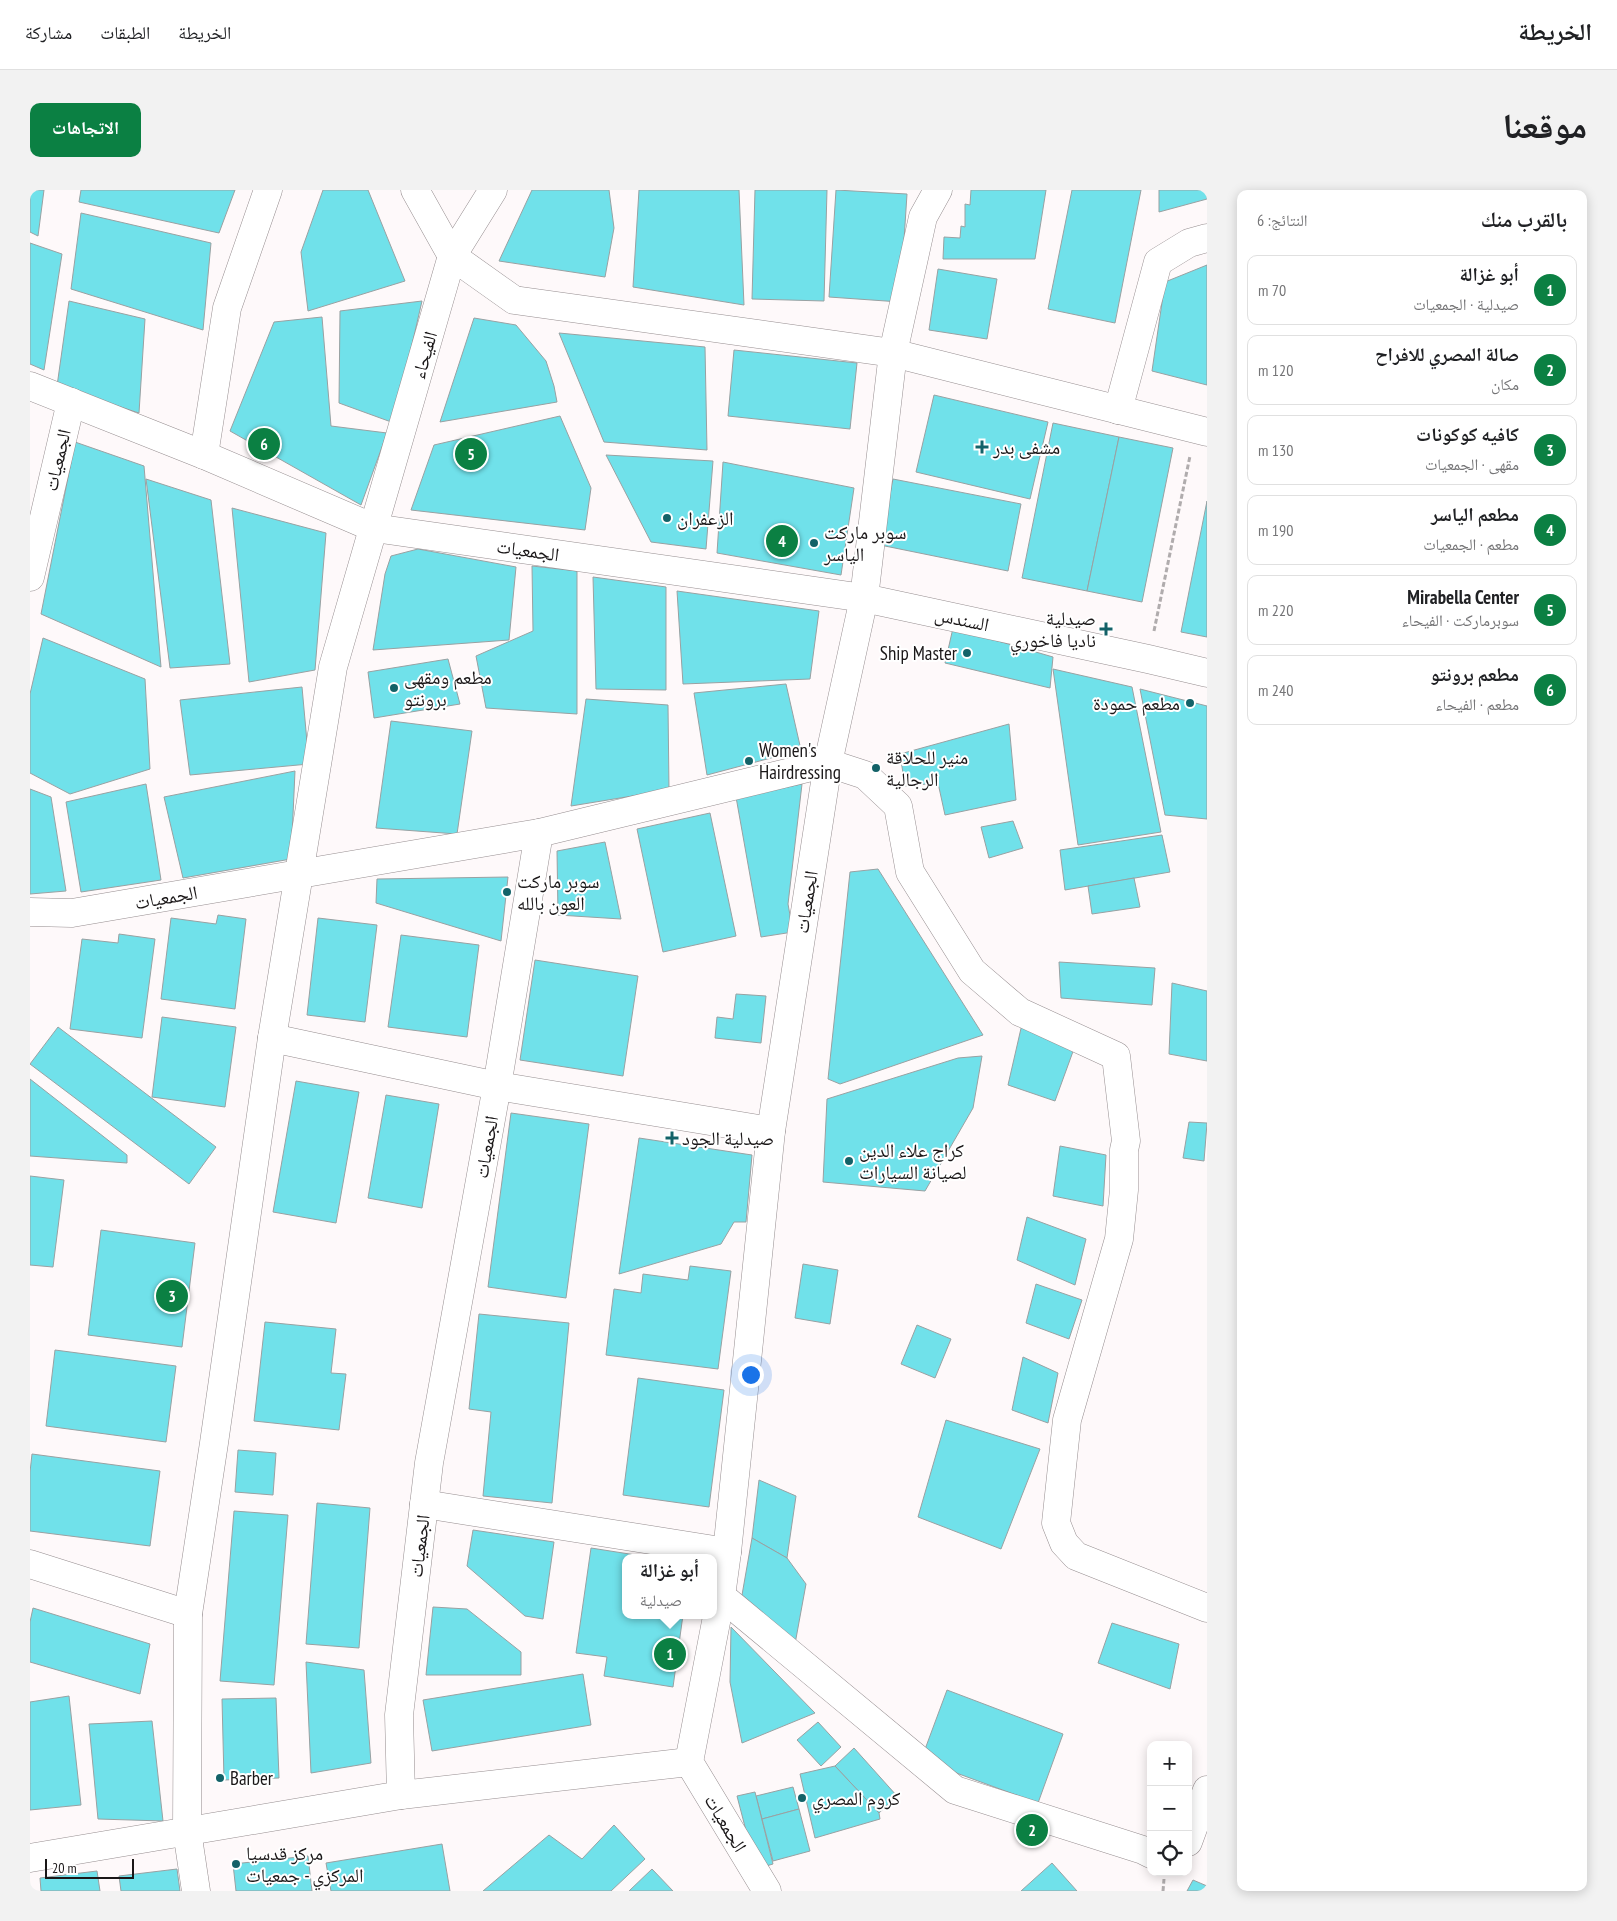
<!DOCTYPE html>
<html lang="ar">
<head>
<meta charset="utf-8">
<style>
	body { margin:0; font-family:"PT Sans Narrow","Noto Naskh Arabic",sans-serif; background:#f2f2f2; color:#202124; direction:rtl }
	.controls { position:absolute; right:15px; bottom:15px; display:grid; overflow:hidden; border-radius:10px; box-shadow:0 2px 12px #0003 }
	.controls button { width:45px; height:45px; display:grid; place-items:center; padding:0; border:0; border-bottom:1px solid #e0e0e0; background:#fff; color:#202124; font:25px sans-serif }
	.scale { position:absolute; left:15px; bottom:12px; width:89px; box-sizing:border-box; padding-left:5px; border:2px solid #1a1718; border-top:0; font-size:14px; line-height:18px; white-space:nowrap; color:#1a1718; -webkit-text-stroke:4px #fff; paint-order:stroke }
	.you { position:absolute; left:720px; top:1184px; width:18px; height:18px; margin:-12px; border:4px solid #fff; border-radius:50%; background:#1a73e8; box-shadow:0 0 0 8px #1a73e833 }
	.badge { display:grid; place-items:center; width:32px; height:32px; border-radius:50%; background:#0b8043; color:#fff; font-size:16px; font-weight:700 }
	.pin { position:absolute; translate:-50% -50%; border:2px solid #fff; box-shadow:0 1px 5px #0006 }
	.popup { position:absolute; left:592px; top:1364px; width:95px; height:65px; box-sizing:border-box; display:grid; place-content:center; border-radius:10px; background:#fff; filter:drop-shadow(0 1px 4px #0005); font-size:16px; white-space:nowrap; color:#757577 }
	.popup b { font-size:19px; color:#202124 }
	.popup::after { content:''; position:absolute; left:50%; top:100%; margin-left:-10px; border:10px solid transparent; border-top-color:#fff }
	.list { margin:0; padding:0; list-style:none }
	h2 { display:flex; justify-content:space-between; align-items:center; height:65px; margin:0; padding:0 20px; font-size:21px }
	h2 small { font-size:16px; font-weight:400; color:#757577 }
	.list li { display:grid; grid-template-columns:32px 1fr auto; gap:15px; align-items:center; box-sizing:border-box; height:70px; margin:0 10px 10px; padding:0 10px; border:1px solid #e0e0e0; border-radius:10px }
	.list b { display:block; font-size:19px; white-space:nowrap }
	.list p { margin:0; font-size:16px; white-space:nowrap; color:#757577 }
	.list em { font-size:16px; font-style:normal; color:#757577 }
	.icon { flex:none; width:28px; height:28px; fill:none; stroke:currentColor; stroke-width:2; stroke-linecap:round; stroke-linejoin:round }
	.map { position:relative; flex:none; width:1177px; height:1701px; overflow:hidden; direction:ltr; border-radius:10px }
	header { display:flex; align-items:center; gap:30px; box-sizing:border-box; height:70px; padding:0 25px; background:#fff; border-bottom:1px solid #e0e0e0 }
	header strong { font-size:24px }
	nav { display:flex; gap:28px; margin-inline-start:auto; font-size:18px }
	.intro { display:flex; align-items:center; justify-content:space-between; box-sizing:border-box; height:120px; padding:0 30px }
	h1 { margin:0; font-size:35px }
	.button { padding:12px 22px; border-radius:10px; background:#0b8043; color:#fff; font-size:18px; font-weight:700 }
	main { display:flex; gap:30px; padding:0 30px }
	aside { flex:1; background:#fff; border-radius:10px; box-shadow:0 2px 12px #0003 }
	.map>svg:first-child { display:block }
	.building { fill:#70e1ea; stroke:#99a1a2 }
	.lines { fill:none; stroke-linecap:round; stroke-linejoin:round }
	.minor-casing { stroke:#968e90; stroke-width:29 }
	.major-casing { stroke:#968e90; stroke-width:29 }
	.path { stroke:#b0acad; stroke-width:3; stroke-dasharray:5 2.5; stroke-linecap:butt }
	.minor { stroke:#fff; stroke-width:28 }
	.major { stroke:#fff; stroke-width:28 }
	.poi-dot { fill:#136268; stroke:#fff; stroke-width:2 }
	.labels { text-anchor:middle; stroke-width:4; stroke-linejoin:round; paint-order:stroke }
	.street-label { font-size:19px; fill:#1a1718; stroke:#fff }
	.poi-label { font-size:19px; fill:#1a1718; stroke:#fff; text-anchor:start }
</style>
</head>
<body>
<header>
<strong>الخريطة</strong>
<nav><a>الخريطة</a><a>الطبقات</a><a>مشاركة</a></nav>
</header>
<div class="intro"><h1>موقعنا</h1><a class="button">الاتجاهات</a></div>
<main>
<aside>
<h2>بالقرب منك<small>النتائج: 6</small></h2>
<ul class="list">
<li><span class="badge">1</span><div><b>أبو غزالة</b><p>صيدلية · الجمعيات</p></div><em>70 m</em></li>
<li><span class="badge">2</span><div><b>صالة المصري للافراح</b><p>مكان</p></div><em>120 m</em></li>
<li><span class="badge">3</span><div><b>كافيه كوكونات</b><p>مقهى · الجمعيات</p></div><em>130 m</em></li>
<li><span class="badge">4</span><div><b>مطعم الياسر</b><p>مطعم · الجمعيات</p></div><em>190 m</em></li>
<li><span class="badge">5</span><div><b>Mirabella Center</b><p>سوبرماركت · الفيحاء</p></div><em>220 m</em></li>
<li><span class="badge">6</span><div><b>مطعم برونتو</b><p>مطعم · الفيحاء</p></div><em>240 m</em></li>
</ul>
</aside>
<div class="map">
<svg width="1177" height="1701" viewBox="0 0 1177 1701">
	<rect width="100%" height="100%" fill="#fef9fa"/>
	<g class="building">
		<polygon points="0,0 14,0 8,46 0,42"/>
		<polygon points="51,0 205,0 189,43 49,12"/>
		<polygon points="293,0 338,0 375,91 278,121 271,62"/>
		<polygon points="502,0 579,0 584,38 575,87 469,71"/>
		<polygon points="609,0 709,0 714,115 603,97"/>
		<polygon points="725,0 797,0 794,111 722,109"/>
		<polygon points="806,0 877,4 870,112 799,107"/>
		<polygon points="941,0 1016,0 1005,69 913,69 914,47 930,48 931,36 935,37 935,14 940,15"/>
		<polygon points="1042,0 1111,0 1085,133 1018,119"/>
		<polygon points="1129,0 1177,0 1177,9 1129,22"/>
		<polygon points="51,23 181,53 173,140 41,99"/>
		<polygon points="0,53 32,64 14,180 0,174"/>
		<polygon points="1177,75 1177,195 1122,181 1135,92"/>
		<polygon points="908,79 967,89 957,149 899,140"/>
		<polygon points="39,111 115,129 109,223 27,196"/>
		<polygon points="392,111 364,233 309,213 310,121"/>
		<polygon points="292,127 301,236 357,243 331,315 200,241 244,132"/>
		<polygon points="444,128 486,135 516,171 524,196 527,212 410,232"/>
		<polygon points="529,143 675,157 677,260 574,252"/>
		<polygon points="704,160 827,173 820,239 698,226"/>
		<polygon points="904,205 1018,232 1000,309 886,282"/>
		<polygon points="530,226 561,298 555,340 381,320 404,255"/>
		<polygon points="1023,233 1089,247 1057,401 992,388"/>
		<polygon points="1089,247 1143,258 1112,412 1057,401"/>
		<polygon points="45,252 114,276 131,477 11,424"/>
		<polygon points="576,265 683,271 676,359 621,352"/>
		<polygon points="693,272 824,298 811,385 687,363"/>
		<polygon points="116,289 181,310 200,474 140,478"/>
		<polygon points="863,289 991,314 978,381 850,355"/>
		<polygon points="1177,311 1177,447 1151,442"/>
		<polygon points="202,318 296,343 285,480 219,492"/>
		<polygon points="388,359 486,377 479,450 343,460 355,384 361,366"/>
		<polygon points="502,376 547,381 547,524 456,518 446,466 503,441"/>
		<polygon points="563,387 636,397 636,500 566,499"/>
		<polygon points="647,401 789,421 780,489 653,494"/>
		<polygon points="923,438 1023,467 1020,498 915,473"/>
		<polygon points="13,448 115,489 120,579 40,604 0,583 0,504"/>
		<polygon points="418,469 430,514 344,528 338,482"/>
		<polygon points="1023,479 1102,497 1131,642 1048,655"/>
		<polygon points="756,494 771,560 677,585 664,503"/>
		<polygon points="272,497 279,574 160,585 150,510"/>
		<polygon points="1110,499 1177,516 1177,629 1135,625"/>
		<polygon points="556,509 638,515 639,600 541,616"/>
		<polygon points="361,531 442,541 427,644 346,638"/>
		<polygon points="979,534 986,610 915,625 908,593 875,596 870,564"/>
		<polygon points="265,581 261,669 153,688 134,607"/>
		<polygon points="116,594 131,690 51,702 36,612"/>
		<polygon points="772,594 758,714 763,742 731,747 706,607"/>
		<polygon points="0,599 21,607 36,701 0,704"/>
		<polygon points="680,623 706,746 633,762 607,639"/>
		<polygon points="983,631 993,658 959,668 951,637"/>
		<polygon points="1132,645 1140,682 1035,700 1030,660"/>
		<polygon points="575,652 591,729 528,725 527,661"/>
		<polygon points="848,679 953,845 810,894 798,889 820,682"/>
		<polygon points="478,687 471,751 346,713 347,689"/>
		<polygon points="1104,688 1110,717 1062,724 1058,696"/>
		<polygon points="188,725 216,729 205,819 131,809 141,728 186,734"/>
		<polygon points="288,728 347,735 335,832 277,825"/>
		<polygon points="89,744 125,749 112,848 40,839 52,749 88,753"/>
		<polygon points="371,745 449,755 437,847 358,837"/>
		<polygon points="505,770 608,786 593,886 490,870"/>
		<polygon points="1029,772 1125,778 1122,815 1031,808"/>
		<polygon points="1142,793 1177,801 1177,871 1139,864"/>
		<polygon points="706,804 736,806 731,853 685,848 687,827 703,829"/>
		<polygon points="132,827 206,837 195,917 122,907"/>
		<polygon points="992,834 1045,856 1025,911 978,895"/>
		<polygon points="28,837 186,957 159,994 0,874"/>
		<polygon points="952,866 943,918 895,1001 793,992 797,909 928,868"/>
		<polygon points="0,889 97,965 97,973 0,966"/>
		<polygon points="266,891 329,902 306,1033 243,1022"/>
		<polygon points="356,905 409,914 392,1018 338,1008"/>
		<polygon points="481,923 559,934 536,1108 458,1097"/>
		<polygon points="1159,932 1177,933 1174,971 1153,968"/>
		<polygon points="609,948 722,965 716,1032 704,1032 691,1054 589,1084"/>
		<polygon points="1030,956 1076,965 1073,1016 1023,1006"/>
		<polygon points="0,986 34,990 23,1077 0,1075"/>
		<polygon points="997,1027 1056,1049 1045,1095 987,1070"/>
		<polygon points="71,1040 165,1053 152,1157 58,1145"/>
		<polygon points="773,1074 808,1080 800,1134 765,1128"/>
		<polygon points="660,1076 701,1081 688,1179 576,1165 584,1099 611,1103 613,1084 658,1090"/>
		<polygon points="1006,1094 1052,1110 1039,1149 996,1133"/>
		<polygon points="449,1124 539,1133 522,1313 453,1306 461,1222 439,1219"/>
		<polygon points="235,1132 306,1139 301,1183 316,1184 309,1240 224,1231"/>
		<polygon points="887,1135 921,1149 905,1188 871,1174"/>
		<polygon points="25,1160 146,1176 136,1252 16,1236"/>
		<polygon points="993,1167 1028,1183 1018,1233 982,1220"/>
		<polygon points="608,1188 694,1200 679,1317 593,1305"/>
		<polygon points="916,1230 1010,1259 971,1359 888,1327"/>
		<polygon points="208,1260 246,1263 243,1305 205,1302"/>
		<polygon points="2,1264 130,1281 120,1356 0,1341 0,1282"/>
		<polygon points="729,1290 766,1306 757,1368 722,1348"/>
		<polygon points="287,1313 340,1318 329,1458 276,1454"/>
		<polygon points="204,1321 258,1325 244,1495 190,1491"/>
		<polygon points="443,1340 524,1352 513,1429 495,1426 437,1376"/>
		<polygon points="722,1348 757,1368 776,1394 765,1454 712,1405"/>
		<polygon points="561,1358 625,1368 596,1368 596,1425 653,1425 643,1497 574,1486 577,1467 546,1463"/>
		<polygon points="403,1417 437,1419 491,1462 491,1485 396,1485"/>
		<polygon points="3,1418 120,1454 110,1504 0,1472 0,1432"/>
		<polygon points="1082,1433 1149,1454 1140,1499 1068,1473"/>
		<polygon points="701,1437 785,1523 712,1553 700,1492"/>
		<polygon points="276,1472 334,1480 341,1573 281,1583"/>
		<polygon points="553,1484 561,1535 402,1561 393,1510"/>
		<polygon points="917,1500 1033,1544 1008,1613 891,1570"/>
		<polygon points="39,1506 51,1615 0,1620 0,1512"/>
		<polygon points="246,1508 249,1588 194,1590 192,1509"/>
		<polygon points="122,1531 133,1631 68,1629 59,1534"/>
		<polygon points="788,1532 811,1557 791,1576 767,1550"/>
		<polygon points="824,1558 867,1606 849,1623 805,1576"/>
		<polygon points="805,1576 849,1623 850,1629 785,1648 770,1584"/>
		<polygon points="763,1597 769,1619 732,1629 726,1606"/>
		<polygon points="725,1602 743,1674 726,1679 707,1606"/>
		<polygon points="769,1619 780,1661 743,1671 732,1629"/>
		<polygon points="584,1635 615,1669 581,1701 453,1701 519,1645 552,1669"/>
		<polygon points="412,1654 420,1701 301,1701 296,1673"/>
		<polygon points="278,1666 282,1701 206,1701 203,1674"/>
		<polygon points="1022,1673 1047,1701 991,1701"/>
		<polygon points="147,1679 150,1701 91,1701 89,1686"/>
		<polygon points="622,1679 643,1701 599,1701"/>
		<polygon points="67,1681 70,1701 11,1701 10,1688"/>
		<polygon points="1163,1690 1177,1696 1177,1701 1157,1701"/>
	</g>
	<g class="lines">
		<g class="minor-casing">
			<g id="minor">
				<polyline points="385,0 422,66 484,110 863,163 1177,242"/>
				<polyline points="1088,220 1128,72 1159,53 1177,48"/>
				<polyline points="174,265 197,118 238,0"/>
				<polyline points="0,387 41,212"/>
				<polyline points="509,643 798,573 835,585 868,616 880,682 942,781 990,822 1086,866 1096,951 1094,960 1094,1000 1089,1049 1037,1230 1026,1333 1034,1353 1046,1366 1177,1418"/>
				<polyline points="0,722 42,723 509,643 467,896 399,1273 369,1525 371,1605 0,1668"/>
				<polyline points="242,848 467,896 741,941"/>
				<polyline points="394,1314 697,1362"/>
				<polyline points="0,1374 158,1424"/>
				<polyline points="691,1406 925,1600 1113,1660 1121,1664"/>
				<polyline points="371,1605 659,1572"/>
				<polyline points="1158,1652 1177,1600"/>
				<polyline points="166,1701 157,1641 158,1424 184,1253 242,848 303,477 422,66 463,0"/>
				<polyline points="737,1701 659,1572 691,1406 697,1362 741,941 798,573 834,408 863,163 893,27 908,0"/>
			</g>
		</g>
		<g class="major-casing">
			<polyline id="major" points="0,196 174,265 344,338 834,408 1118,469 1177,483"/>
		</g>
		<g class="path">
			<polyline points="1124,441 1160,266"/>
			<polyline points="1133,1701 1134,1689"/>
		</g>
		<use href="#minor" class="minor"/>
		<use href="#major" class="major"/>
	</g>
	<g class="poi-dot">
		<path d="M949.5 249.5h5v5h5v5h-5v5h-5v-5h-5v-5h5z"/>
		<circle cx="637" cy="328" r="5"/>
		<circle cx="784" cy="353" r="5"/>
		<path d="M1073.5 431.5h5v5h5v5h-5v5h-5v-5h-5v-5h5z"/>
		<circle cx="937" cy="463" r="5"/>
		<circle cx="364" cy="498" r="5"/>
		<circle cx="1160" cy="513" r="5"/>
		<circle cx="719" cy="571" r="5"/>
		<circle cx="846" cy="578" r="5"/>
		<circle cx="477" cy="702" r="5"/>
		<path d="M639.5 940.5h5v5h5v5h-5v5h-5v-5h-5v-5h5z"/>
		<circle cx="819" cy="971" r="5"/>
		<circle cx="190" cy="1588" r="5"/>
		<circle cx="772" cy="1608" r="5"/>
		<circle cx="206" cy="1674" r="5"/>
	</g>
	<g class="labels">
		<g class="street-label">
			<text transform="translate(394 165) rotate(-74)" y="7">الفيحاء</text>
			<text transform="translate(27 270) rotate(-77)" y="7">الجمعيات</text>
			<text transform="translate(498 360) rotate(8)" y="7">الجمعيات</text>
			<text transform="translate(932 429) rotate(12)" y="7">السندس</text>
			<text transform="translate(136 707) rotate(-10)" y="7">الجمعيات</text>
			<text transform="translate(776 712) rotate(-81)" y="7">الجمعيات</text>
			<text transform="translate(456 957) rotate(-80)" y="7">الجمعيات</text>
			<text transform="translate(389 1356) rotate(-83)" y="7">الجمعيات</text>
			<text transform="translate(696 1633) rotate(59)" y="7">الجمعيات</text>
		</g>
		<g class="poi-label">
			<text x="963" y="264">مشفى بدر</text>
			<text x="647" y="335">الزعفران</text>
			<text x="794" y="349">سوبر ماركت<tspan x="794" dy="22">الياسر</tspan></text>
			<text x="1066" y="435" text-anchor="end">صيدلية<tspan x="1066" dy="22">ناديا فاخوري</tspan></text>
			<text x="927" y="470" text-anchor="end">Ship Master</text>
			<text x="374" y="494">مطعم ومقهى<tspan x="374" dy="22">برونتو</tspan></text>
			<text x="1150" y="520" text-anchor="end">مطعم حمودة</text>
			<text x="729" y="567">Women's<tspan x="729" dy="22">Hairdressing</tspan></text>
			<text x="856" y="574">منير للحلاقة<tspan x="856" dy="22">الرجالية</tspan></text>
			<text x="487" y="698">سوبر ماركت<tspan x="487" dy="22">العون بالله</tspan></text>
			<text x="652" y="955">صيدلية الجود</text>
			<text x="829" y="967">كراج علاء الدين<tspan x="829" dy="22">لصيانة السيارات</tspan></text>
			<text x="200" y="1595">Barber</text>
			<text x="782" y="1615">كروم المصري</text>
			<text x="216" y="1670">مركز قدسيا<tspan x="216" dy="22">المركزي - جمعيات</tspan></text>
		</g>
	</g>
</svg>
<div class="controls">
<button>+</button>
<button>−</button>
<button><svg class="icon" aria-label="locate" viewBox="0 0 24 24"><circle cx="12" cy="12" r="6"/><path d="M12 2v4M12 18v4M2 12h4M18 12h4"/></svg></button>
</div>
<div class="scale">20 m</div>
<div class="you"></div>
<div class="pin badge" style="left:640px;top:1464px">1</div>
<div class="popup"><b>أبو غزالة</b>صيدلية</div>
<div class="pin badge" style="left:1002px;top:1640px">2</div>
<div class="pin badge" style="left:142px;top:1106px">3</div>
<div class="pin badge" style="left:752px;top:351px">4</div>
<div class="pin badge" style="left:441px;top:264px">5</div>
<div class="pin badge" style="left:234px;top:254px">6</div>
</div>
</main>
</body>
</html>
